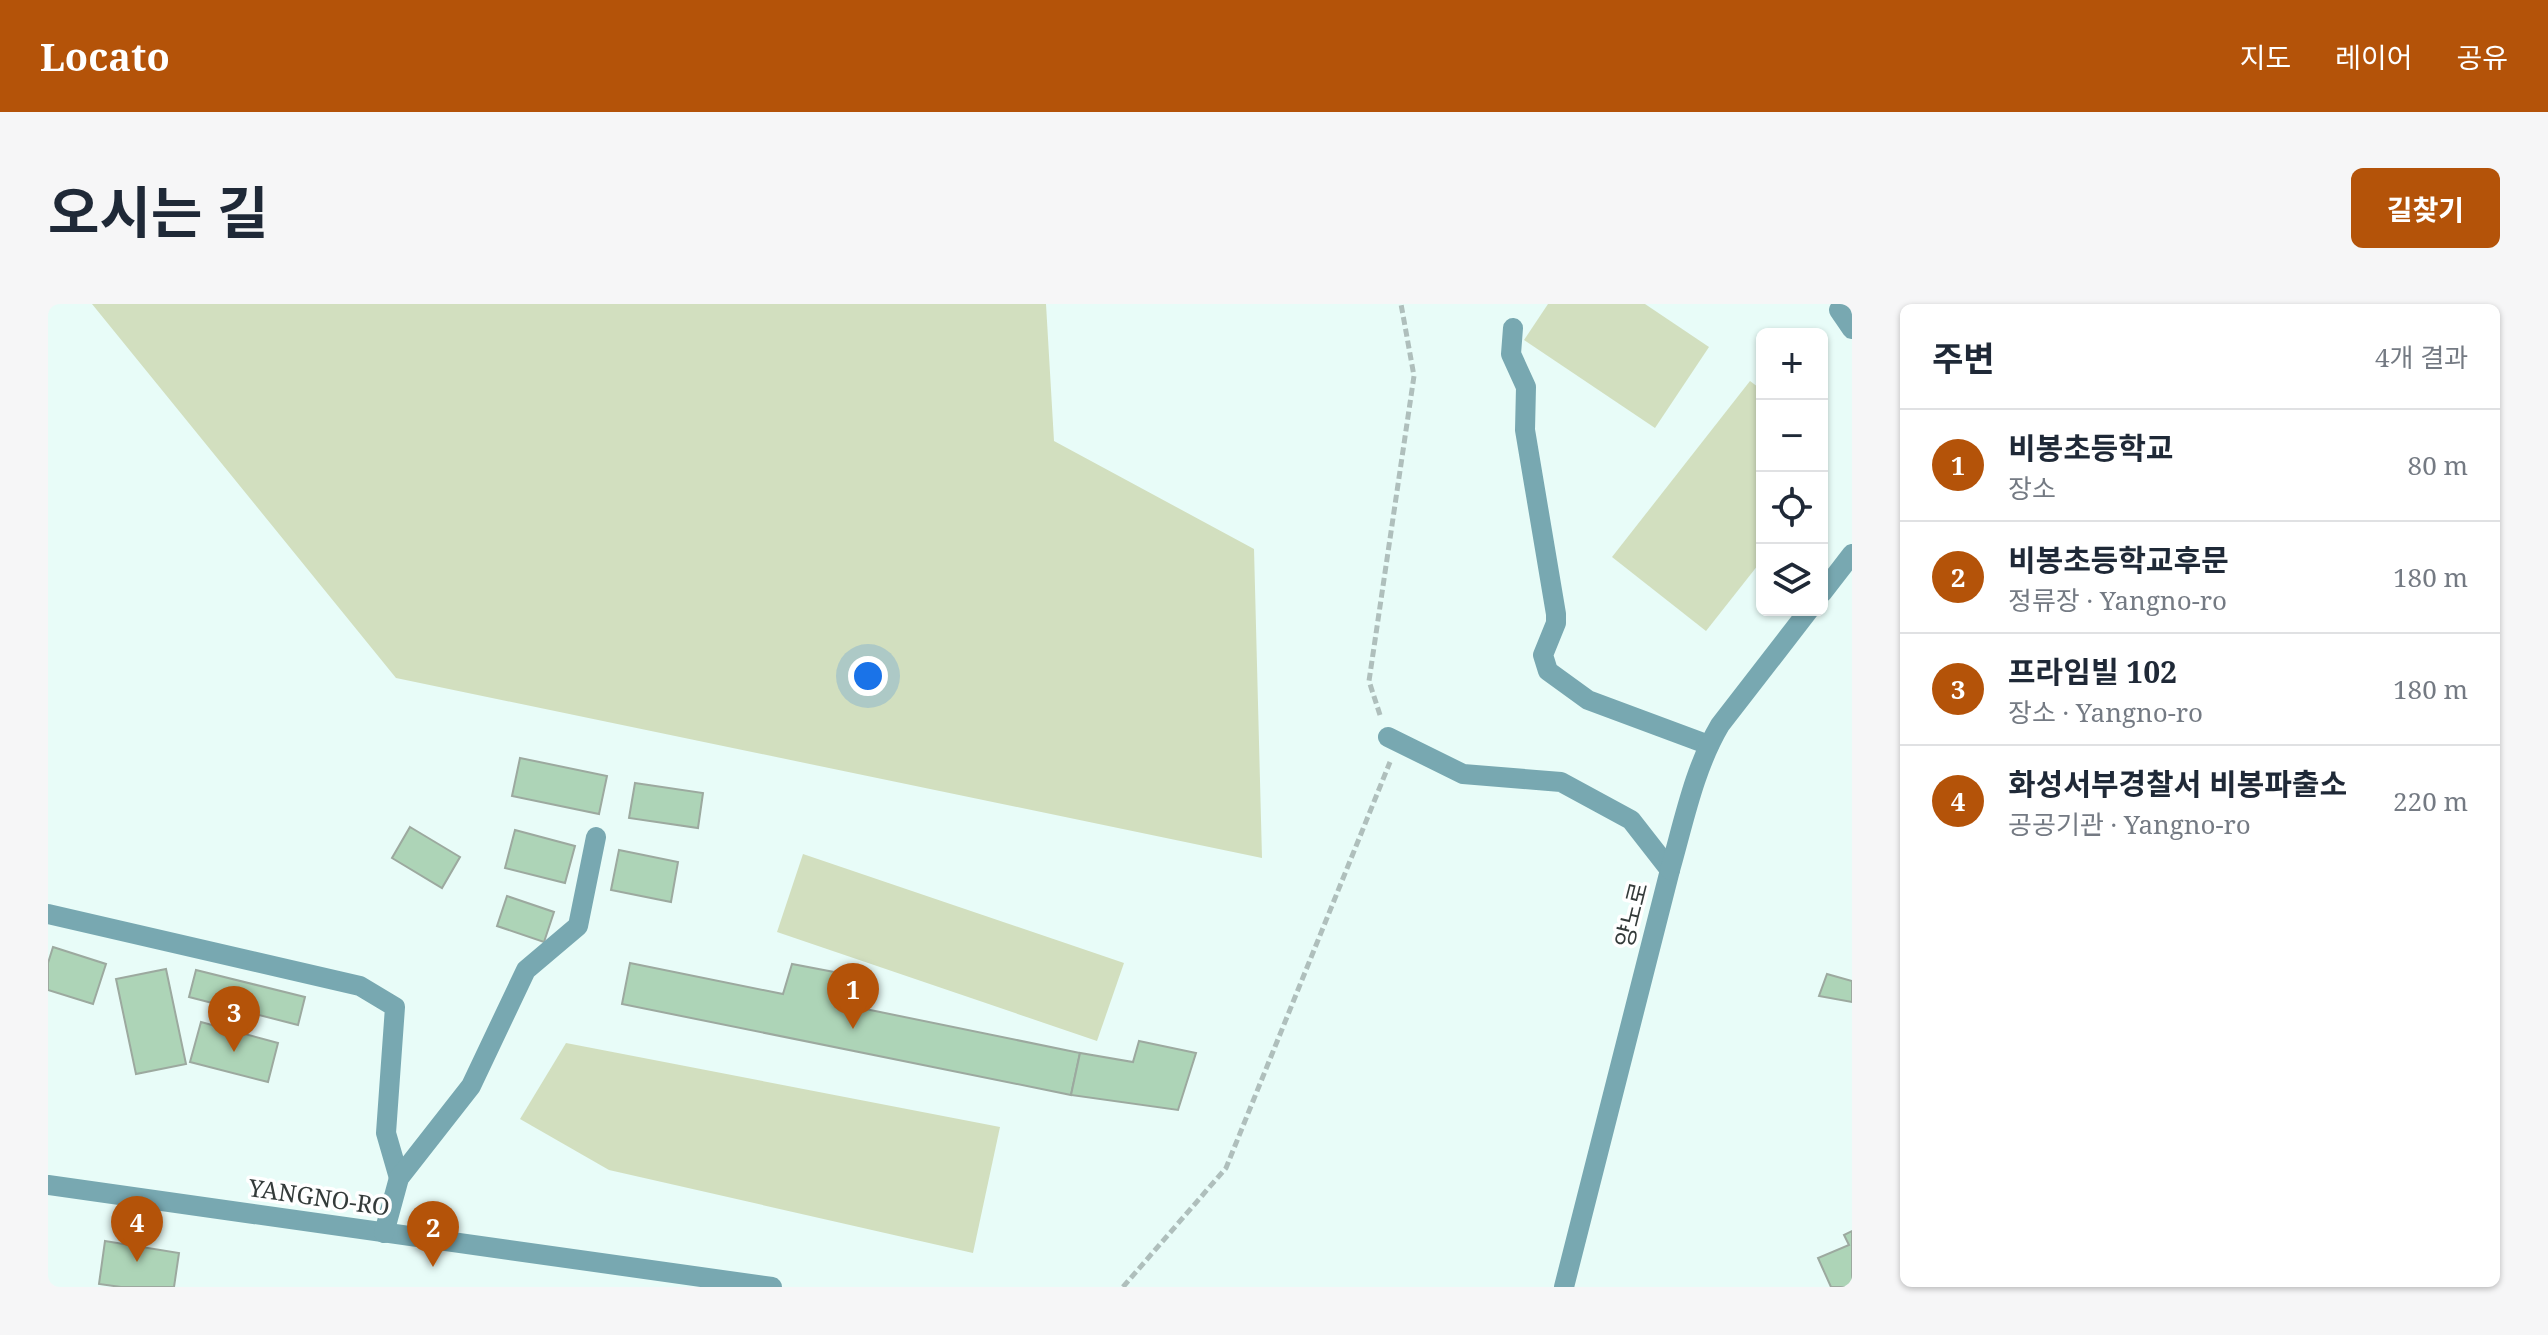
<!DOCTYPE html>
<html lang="ko">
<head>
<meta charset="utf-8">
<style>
	body { margin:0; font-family:"Noto Serif","Noto Sans KR",serif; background:#f6f6f7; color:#1f2937 }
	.controls { position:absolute; right:24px; top:24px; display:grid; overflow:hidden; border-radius:12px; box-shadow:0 2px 6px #0004 }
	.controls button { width:72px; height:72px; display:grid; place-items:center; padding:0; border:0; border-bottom:2px solid #e0e1e3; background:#fff; color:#1f2937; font:40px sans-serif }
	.you { position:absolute; left:820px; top:372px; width:28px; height:28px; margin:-20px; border:6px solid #fff; border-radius:50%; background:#1a73e8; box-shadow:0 0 0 12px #1a73e833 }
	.badge { display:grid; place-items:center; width:52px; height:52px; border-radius:50%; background:#b45309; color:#fff; font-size:26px; font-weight:700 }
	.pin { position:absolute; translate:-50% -66px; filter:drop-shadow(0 2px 4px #0008) }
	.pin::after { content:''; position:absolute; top:42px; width:28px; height:24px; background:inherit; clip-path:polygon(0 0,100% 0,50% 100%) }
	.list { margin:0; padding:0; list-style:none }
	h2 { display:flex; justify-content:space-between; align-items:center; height:104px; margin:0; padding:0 32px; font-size:34px }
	h2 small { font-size:26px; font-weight:400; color:#747a83 }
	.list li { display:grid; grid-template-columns:52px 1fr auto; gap:24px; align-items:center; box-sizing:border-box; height:112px; padding:0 32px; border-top:2px solid #e0e1e3 }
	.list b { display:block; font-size:30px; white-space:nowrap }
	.list p { margin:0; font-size:26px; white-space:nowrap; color:#747a83 }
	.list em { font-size:26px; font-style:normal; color:#747a83 }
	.icon { flex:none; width:44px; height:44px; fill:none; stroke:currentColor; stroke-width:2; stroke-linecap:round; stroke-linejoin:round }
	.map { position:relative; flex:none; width:1804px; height:983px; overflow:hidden; border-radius:12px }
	header { display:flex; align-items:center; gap:48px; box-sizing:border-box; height:112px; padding:0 40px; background:#b45309; color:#fff }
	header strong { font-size:38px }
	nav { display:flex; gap:44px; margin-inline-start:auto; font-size:28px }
	.intro { display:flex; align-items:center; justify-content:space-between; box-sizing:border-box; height:192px; padding:0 48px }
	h1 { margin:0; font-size:56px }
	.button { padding:20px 36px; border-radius:12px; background:#b45309; color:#fff; font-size:28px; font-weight:700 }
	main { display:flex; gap:48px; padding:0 48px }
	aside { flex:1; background:#fff; border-radius:12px; box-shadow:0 2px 6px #0004 }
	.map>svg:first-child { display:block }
	.green { fill:#d2dfbf }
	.building { fill:#add4b7; stroke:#9ca99f; stroke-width:2 }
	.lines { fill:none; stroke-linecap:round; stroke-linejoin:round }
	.path { stroke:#afbfbc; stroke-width:5; stroke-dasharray:8 4; stroke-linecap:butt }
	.minor { stroke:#78a8b1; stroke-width:20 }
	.labels { text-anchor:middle; stroke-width:7; stroke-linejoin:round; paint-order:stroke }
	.street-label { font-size:24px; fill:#343b3a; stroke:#fff }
</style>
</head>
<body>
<header>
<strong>Locato</strong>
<nav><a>지도</a><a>레이어</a><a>공유</a></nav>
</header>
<div class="intro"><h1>오시는 길</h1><a class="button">길찾기</a></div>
<main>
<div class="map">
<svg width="1804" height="983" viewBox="0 0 1804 983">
	<rect width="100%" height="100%" fill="#e8fcf8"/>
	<g class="green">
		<polygon points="44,0 998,0 1006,137 1206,245 1214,554 348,374"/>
		<polygon points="1500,0 1597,0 1661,43 1607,124 1476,36"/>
		<polygon points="1702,77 1714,86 1714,256 1658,327 1564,253"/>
		<polygon points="755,550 1076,659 1049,737 729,628"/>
		<polygon points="518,739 952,823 925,949 561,866 472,815"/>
	</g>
	<g class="building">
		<polygon points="472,454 559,472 551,510 464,492"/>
		<polygon points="587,479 655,489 650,524 581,514"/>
		<polygon points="362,523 412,553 394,584 344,554"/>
		<polygon points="467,526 527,542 517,579 457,564"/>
		<polygon points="571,546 630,558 623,598 563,586"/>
		<polygon points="459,592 506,608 496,638 449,622"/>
		<polygon points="5,643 58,660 45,700 0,686 0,659"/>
		<polygon points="582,659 735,690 744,660 802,671 793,700 1032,749 1023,791 574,700"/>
		<polygon points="118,665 138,760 88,770 68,675"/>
		<polygon points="148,666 257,693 250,721 141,693"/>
		<polygon points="1779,670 1804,677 1804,698 1771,692"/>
		<polygon points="153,718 230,739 220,778 142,758"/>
		<polygon points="1091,737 1148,749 1130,806 1023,791 1032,749 1085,758"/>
		<polygon points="1804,927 1804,983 1783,983 1770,954 1801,941 1796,931"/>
		<polygon points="57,937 131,949 126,983 73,983 51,980"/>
	</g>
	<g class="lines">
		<g class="path">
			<polyline points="1332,411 1321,377 1366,72 1353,0"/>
			<polyline points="1075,983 1178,864 1342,458"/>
		</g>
		<g class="minor">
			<polyline points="1791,6 1804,25"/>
			<polyline points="1465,24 1463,50 1478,83 1477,126 1508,310 1508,319 1495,351 1500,367 1540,396 1661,441"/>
			<polyline points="1774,289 1804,250"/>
			<polyline points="1340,433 1415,470 1513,478 1583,516 1622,566 1516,983"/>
			<path d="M1622 566C1636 517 1646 465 1672 421L1761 306"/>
			<polyline points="0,610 312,682 347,703 338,829 351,874"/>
			<polyline points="0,881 724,983"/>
			<polyline points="336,929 351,874 423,782 478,666 530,622 548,533"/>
		</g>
	</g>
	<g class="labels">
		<g class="street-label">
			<text transform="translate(1584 611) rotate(-76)" y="8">양노로</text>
			<text transform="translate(271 894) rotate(8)" y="8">YANGNO-RO</text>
		</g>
	</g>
</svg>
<div class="controls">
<button>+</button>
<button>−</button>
<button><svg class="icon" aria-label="locate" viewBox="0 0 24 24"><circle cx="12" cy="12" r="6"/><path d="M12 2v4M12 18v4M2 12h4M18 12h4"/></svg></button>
<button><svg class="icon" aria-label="layers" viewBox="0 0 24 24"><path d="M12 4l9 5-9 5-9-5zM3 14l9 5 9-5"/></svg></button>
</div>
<div class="you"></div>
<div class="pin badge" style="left:805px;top:725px">1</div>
<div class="pin badge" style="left:385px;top:963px">2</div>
<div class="pin badge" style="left:186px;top:748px">3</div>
<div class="pin badge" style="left:89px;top:958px">4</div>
</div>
<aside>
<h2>주변<small>4개 결과</small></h2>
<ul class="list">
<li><span class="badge">1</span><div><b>비봉초등학교</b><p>장소</p></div><em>80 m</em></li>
<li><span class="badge">2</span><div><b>비봉초등학교후문</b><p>정류장 · Yangno-ro</p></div><em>180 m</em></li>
<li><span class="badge">3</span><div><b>프라임빌 102</b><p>장소 · Yangno-ro</p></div><em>180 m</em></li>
<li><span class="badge">4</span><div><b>화성서부경찰서 비봉파출소</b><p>공공기관 · Yangno-ro</p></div><em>220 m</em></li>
</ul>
</aside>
</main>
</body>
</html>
